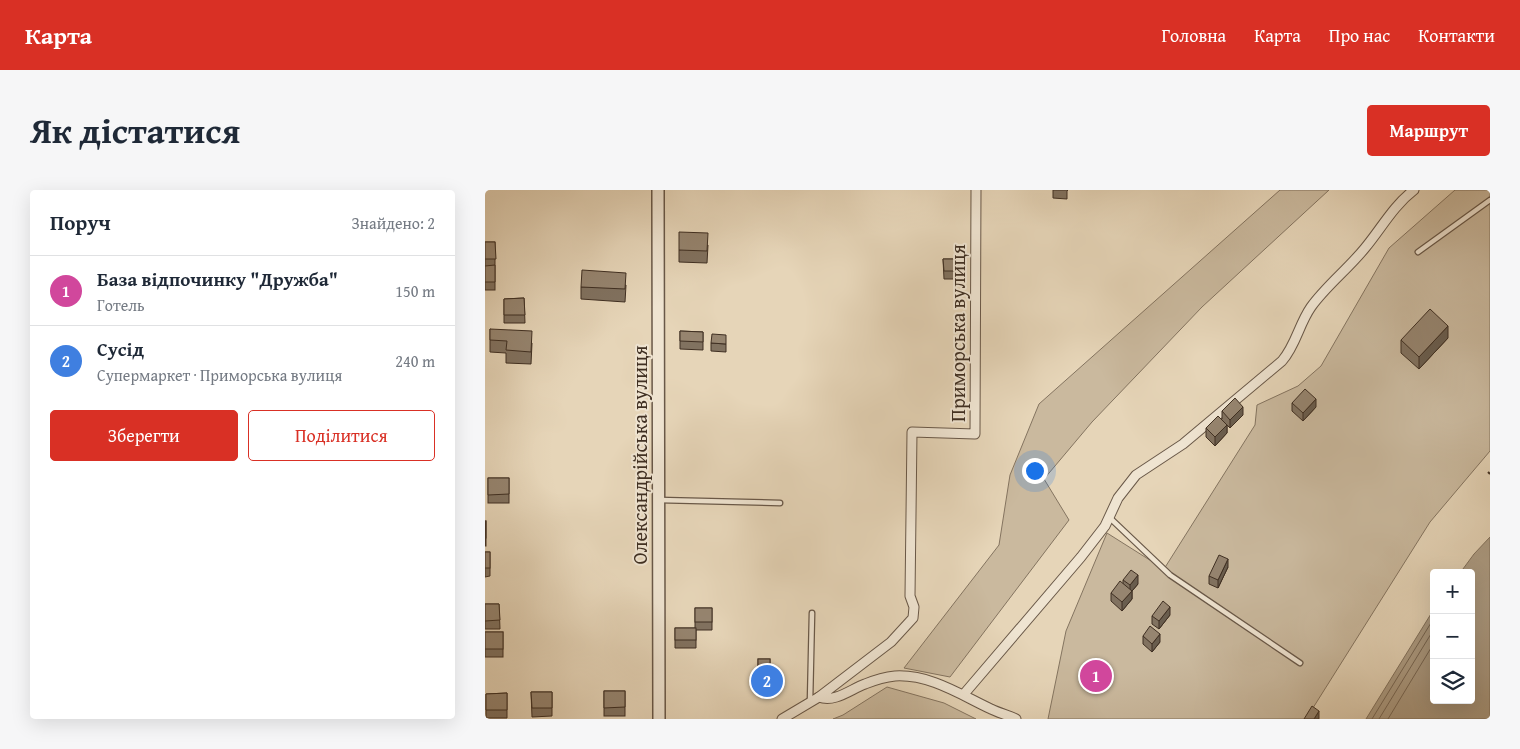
<!DOCTYPE html>
<html lang="uk">
<head>
<meta charset="utf-8">
<style>
	body { margin:0; font-family:"Gentium Book Plus",serif; background:#f6f6f7; color:#1f2937 }
	.controls { position:absolute; right:15px; bottom:15px; display:grid; overflow:hidden; border-radius:5px; box-shadow:0 5px 20px #0002 }
	.controls button { width:45px; height:45px; display:grid; place-items:center; padding:0; border:0; border-bottom:1px solid #e0e1e3; background:#fff; color:#1f2937; font:25px sans-serif }
	.you { position:absolute; left:549px; top:280px; width:18px; height:18px; margin:-12px; border:4px solid #fff; border-radius:50%; background:#1a73e8; box-shadow:0 0 0 8px #1a73e833 }
	.badge { display:grid; place-items:center; width:32px; height:32px; border-radius:50%; background:#d93025; color:#fff; font-size:16px; font-weight:700 }
	.pin { position:absolute; translate:-50% -50%; border:2px solid #fff; box-shadow:0 1px 5px #0006 }
	.list { margin:0; padding:0; list-style:none }
	h2 { display:flex; justify-content:space-between; align-items:center; height:65px; margin:0; padding:0 20px; font-size:21px }
	h2 small { font-size:16px; font-weight:400; color:#747a83 }
	.list li { display:grid; grid-template-columns:32px 1fr auto; gap:15px; align-items:center; box-sizing:border-box; height:70px; padding:0 20px; border-top:1px solid #e0e1e3 }
	.list b { display:block; font-size:19px; white-space:nowrap }
	.list p { margin:0; font-size:16px; white-space:nowrap; color:#747a83 }
	.list em { font-size:16px; font-style:normal; color:#747a83 }
	.actions { display:flex; gap:10px; padding:15px 20px }
	.actions a { flex:1; padding:11px 0; border:1px solid #d93025; border-radius:5px; text-align:center; font-size:18px; color:#d93025 }
	.actions .main { background:#d93025; color:#fff }
	.icon { flex:none; width:28px; height:28px; fill:none; stroke:currentColor; stroke-width:2; stroke-linecap:round; stroke-linejoin:round }
	.map { position:relative; flex:none; width:1005px; height:529px; overflow:hidden; border-radius:5px }
	header { display:flex; align-items:center; gap:30px; box-sizing:border-box; height:70px; padding:0 25px; background:#d93025; color:#fff }
	header strong { font-size:24px }
	nav { display:flex; gap:28px; margin-inline-start:auto; font-size:18px }
	.intro { display:flex; align-items:center; justify-content:space-between; box-sizing:border-box; height:120px; padding:0 30px }
	h1 { margin:0; font-size:35px }
	.button { padding:12px 22px; border-radius:5px; background:#d93025; color:#fff; font-size:18px; font-weight:700 }
	main { display:flex; gap:30px; padding:0 30px }
	aside { flex:1; background:#fff; border-radius:5px; box-shadow:0 5px 20px #0002 }
	.map>svg:first-child { display:block }
	.green { fill:#cab99e; stroke:#847460 }
	.water { fill:#ad9d85; stroke:#81715d }
	.lines { fill:none; stroke-linecap:round; stroke-linejoin:round }
	.shore { stroke:#766654; stroke-width:1 }
	.service-casing { stroke:#695848; stroke-width:7 }
	.minor-casing { stroke:#695848; stroke-width:11 }
	.tertiary-casing { stroke:#695848; stroke-width:14 }
	.path { stroke:#3f2f22; stroke-width:2; stroke-dasharray:4 2.5; stroke-linecap:butt }
	.service { stroke:#efe4d1; stroke-width:4.5 }
	.minor { stroke:#efe4d1; stroke-width:9 }
	.tertiary { stroke:#efe4d1; stroke-width:11 }
	.wall { fill:#817260; stroke:#3f2f22 }
	.shaded-wall { fill:#695d4e; stroke:#3f2f22 }
	.building { fill:#968570; stroke:#3f2f22 }
	.labels { text-anchor:middle; stroke-width:4; stroke-linejoin:round; paint-order:stroke }
	.street-label { font-size:20px; fill:#3f2f22; stroke:#efe4d1 }
</style>
</head>
<body>
<header>
<strong>Карта</strong>
<nav><a>Головна</a><a>Карта</a><a>Про нас</a><a>Контакти</a></nav>
</header>
<div class="intro"><h1>Як дістатися</h1><a class="button">Маршрут</a></div>
<main>
<aside>
<h2>Поруч<small>Знайдено: 2</small></h2>
<ul class="list">
<li><span class="badge" style="background:#d1479c">1</span><div><b>База відпочинку &quot;Дружба&quot;</b><p>Готель</p></div><em>150 m</em></li>
<li><span class="badge" style="background:#3f7fe0">2</span><div><b>Сусід</b><p>Супермаркет · Приморська вулиця</p></div><em>240 m</em></li>
</ul>
<div class="actions"><a class="main">Зберегти</a><a>Поділитися</a></div>
</aside>
<div class="map">
<svg width="1005" height="529" viewBox="0 0 1005 529">
	<rect width="100%" height="100%" fill="#e6d5b8"/>
	<filter id="stains"><feTurbulence type="fractalNoise" baseFrequency=".004" numOctaves="4"/><feColorMatrix values="0 0 0 0 .2 0 0 0 0 .09 0 0 0 0 .02 0 0 0 .5 -.17"/></filter>
	<radialGradient id="worn" r=".72"><stop offset=".6" stop-color="#630" stop-opacity="0"/><stop offset="1" stop-color="#630" stop-opacity=".3"/></radialGradient>
	<g class="green">
		<polygon points="795,0 844,0 717,117 607,232 559,289 584,330 465,487 419,478 514,355 525,285 554,214"/>
		<polygon points="970,0 1005,0 1005,261 945,332 821,529 563,529 581,441 622,343 679,379 770,235 772,215 813,196 836,176 904,58"/>
		<polygon points="402,497 459,513 491,529 348,529 358,525"/>
	</g>
	<polygon class="water" points="1005,347 1005,529 881,529 949,419 949,510 986,510 986,383 975,383 989,364"/>
	<g class="lines">
		<g class="shore">
			<polyline points="887,529 949,428"/>
			<polyline points="894,529 949,439"/>
			<polyline points="903,529 949,453"/>
		</g>
		<g class="service-casing">
			<g id="service">
				<polyline points="933,62 1005,10"/>
				<polyline points="174,310 295,313"/>
				<polyline points="625,328 685,385 815,473"/>
				<polyline points="325,512 327,423"/>
			</g>
		</g>
		<g class="minor-casing">
			<g id="minor">
				<path d="M491 0 490 244 427 242 425 406 429 417 428 428 406 452 334 507C350 513 366 499 380 494 390 490 400 487 410 486 445 484 476 505 506 519 514 523 523 525 531 529"/>
				<path d="M479 504 596 367 620 336 633 308 651 285 698 254 797 171C811 155 814 134 826 117 841 96 863 79 880 58 896 39 908 16 929 0"/>
				<polyline points="297,529 334,507"/>
			</g>
		</g>
		<g class="tertiary-casing">
			<polyline id="tertiary" points="173,0 174,529"/>
		</g>
		<polyline class="path" points="1003,282 1005,284"/>
		<use href="#service" class="service"/>
		<use href="#minor" class="minor"/>
		<use href="#tertiary" class="tertiary"/>
	</g>
	<g class="wall">
		<polygon points="568,0 583,0 582,1 582,9 568,8"/>
		<rect x="0" y="52" width="10" height="48"/>
		<polygon points="223,55 222,73 194,72 194,60"/>
		<polygon points="458,69 474,69 474,89 459,89"/>
		<polygon points="141,95 140,112 96,109 96,97"/>
		<polygon points="39,108 40,133 19,133 19,109"/>
		<polygon points="5,139 47,153 46,174 21,173 21,163 5,162"/>
		<polygon points="195,141 218,142 218,160 195,159"/>
		<polygon points="963,148 934,179 916,163 916,150"/>
		<polygon points="226,153 241,154 241,162 226,161"/>
		<polygon points="807,213 831,217 818,231 807,221"/>
		<polygon points="737,221 758,225 745,238 742,235 742,243 730,256 721,247 721,238 737,229"/>
		<rect x="3" y="288" width="21" height="25"/>
		<rect x="0" y="331" width="1" height="25"/>
		<polygon points="0,362 5,362 5,386 0,387"/>
		<polygon points="743,377 733,398 724,394 724,386"/>
		<polygon points="638,390 653,394 647,401 647,409 637,421 626,411 626,403 638,394"/>
		<polygon points="0,414 14,414 15,439 0,439"/>
		<polygon points="210,418 227,418 227,440 211,440 211,458 190,458 190,438 210,438"/>
		<polygon points="685,425 674,439 667,434 667,426"/>
		<rect x="0" y="442" width="18" height="25"/>
		<polygon points="658,446 675,452 667,462 658,454"/>
		<rect x="273" y="469" width="12" height="24"/>
		<rect x="119" y="501" width="21" height="25"/>
		<polygon points="46,502 67,502 67,526 47,527"/>
		<polygon points="22,503 22,528 1,528 1,504"/>
	</g>
	<g class="shaded-wall">
		<polygon points="963,136 963,148 934,179 934,167"/>
		<polygon points="831,209 831,217 818,231 818,223"/>
		<polygon points="758,217 758,225 745,238 745,230"/>
		<polygon points="742,235 742,243 730,256 730,247"/>
		<polygon points="743,369 743,377 733,398 733,390"/>
		<polygon points="653,385 653,394 647,401 647,409 637,421 637,412 645,403 645,395"/>
		<polygon points="685,417 685,425 674,439 674,431"/>
		<polygon points="675,444 675,452 667,462 667,454"/>
		<polygon points="834,521 834,529 829,529"/>
	</g>
	<g class="building">
		<polygon points="194,42 223,43 222,61 194,60"/>
		<polygon points="0,52 10,52 11,69 0,69"/>
		<polygon points="458,69 474,69 474,81 459,81"/>
		<polygon points="10,75 10,92 0,92 0,76"/>
		<polygon points="97,80 141,83 140,99 96,97"/>
		<polygon points="39,108 40,125 19,125 19,109"/>
		<polygon points="945,119 963,136 934,167 916,150"/>
		<polygon points="5,139 47,141 46,162 21,160 22,151 5,150"/>
		<polygon points="195,141 218,142 218,152 195,151"/>
		<polygon points="227,144 241,145 241,154 226,153"/>
		<polygon points="820,199 831,209 818,223 807,213"/>
		<polygon points="750,208 758,217 745,230 737,221"/>
		<polygon points="733,226 742,235 730,247 721,238"/>
		<polygon points="3,288 24,288 24,304 3,305"/>
		<rect x="0" y="331" width="1" height="17"/>
		<rect x="0" y="362" width="5" height="16"/>
		<polygon points="734,365 743,369 733,390 724,386"/>
		<polygon points="646,380 653,385 645,395 638,390"/>
		<polygon points="635,391 647,401 637,412 626,403"/>
		<polygon points="678,411 685,417 674,431 667,426"/>
		<polygon points="0,414 14,414 15,430 0,431"/>
		<rect x="210" y="418" width="17" height="14"/>
		<polygon points="665,436 675,444 667,454 658,446"/>
		<rect x="190" y="438" width="21" height="12"/>
		<rect x="0" y="442" width="18" height="17"/>
		<rect x="273" y="469" width="12" height="16"/>
		<polygon points="119,501 140,501 140,517 119,518"/>
		<polygon points="46,502 67,502 67,518 47,518"/>
		<polygon points="22,503 22,520 1,520 1,504"/>
		<polygon points="827,516 834,521 829,529 819,529"/>
	</g>
	<g class="labels">
		<g class="street-label">
			<text transform="translate(473 143) rotate(-90)" y="7">Приморська вулиця</text>
			<text transform="translate(155 265) rotate(-90)" y="7">Олександрійська вулиця</text>
		</g>
	</g>
	<rect width="100%" height="100%" filter="url(#stains)"/>
	<rect width="100%" height="100%" fill="url(#worn)"/>
</svg>
<div class="controls">
<button>+</button>
<button>−</button>
<button><svg class="icon" aria-label="layers" viewBox="0 0 24 24"><path d="M12 4l9 5-9 5-9-5zM3 14l9 5 9-5"/></svg></button>
</div>
<div class="you"></div>
<div class="pin badge" style="left:611px;top:486px;background:#d1479c">1</div>
<div class="pin badge" style="left:282px;top:491px;background:#3f7fe0">2</div>
</div>
</main>
</body>
</html>
